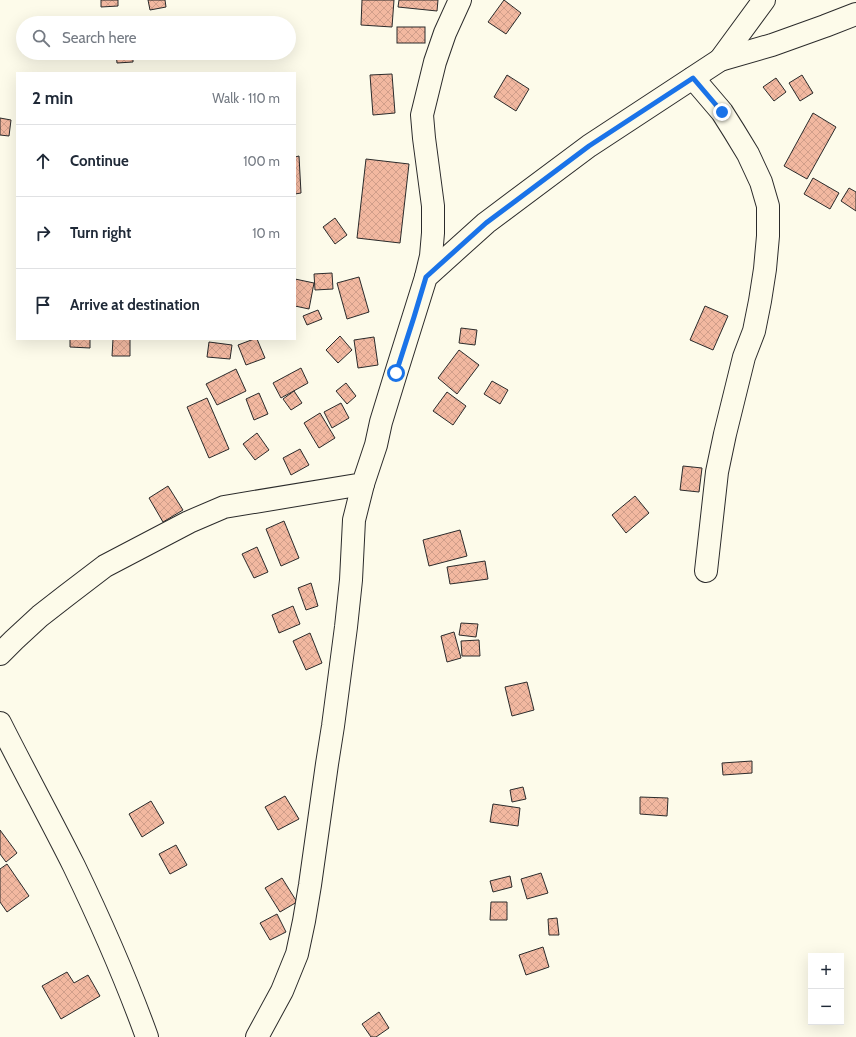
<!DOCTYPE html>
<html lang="en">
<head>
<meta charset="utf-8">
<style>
	body { margin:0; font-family:Cabin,sans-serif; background:#f2f2f3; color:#1f2937 }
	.controls { position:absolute; right:12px; bottom:12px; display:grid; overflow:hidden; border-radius:0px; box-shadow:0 4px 16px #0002 }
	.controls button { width:36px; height:36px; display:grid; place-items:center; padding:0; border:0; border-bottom:1px solid #e0e1e3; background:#fff; color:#1f2937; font:20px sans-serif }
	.stop { position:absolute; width:12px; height:12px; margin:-9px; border:3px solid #1a73e8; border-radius:50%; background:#fff }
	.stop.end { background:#1a73e8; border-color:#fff; box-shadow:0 1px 4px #0008 }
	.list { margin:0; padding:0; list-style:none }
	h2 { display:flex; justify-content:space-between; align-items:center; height:52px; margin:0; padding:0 16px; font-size:17px }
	h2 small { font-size:13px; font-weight:400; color:#747a83 }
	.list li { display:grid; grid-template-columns:26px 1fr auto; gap:12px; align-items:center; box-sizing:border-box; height:72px; padding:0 16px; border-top:1px solid #e0e1e3 }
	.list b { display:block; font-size:15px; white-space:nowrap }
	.list em { font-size:13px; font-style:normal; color:#747a83 }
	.icon { flex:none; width:22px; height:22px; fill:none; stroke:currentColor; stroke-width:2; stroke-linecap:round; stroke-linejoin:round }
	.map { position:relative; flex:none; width:856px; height:1037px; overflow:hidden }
	.search { position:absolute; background:#fff; box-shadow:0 4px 16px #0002; left:16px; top:16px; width:280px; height:44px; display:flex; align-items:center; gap:10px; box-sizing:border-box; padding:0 14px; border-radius:22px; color:#747a83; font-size:15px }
	.panel { position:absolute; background:#fff; box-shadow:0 4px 16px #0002; left:16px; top:72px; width:280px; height:268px; border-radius:0px }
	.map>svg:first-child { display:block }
	.building { fill:url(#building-cross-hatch); stroke:#2b2b2b }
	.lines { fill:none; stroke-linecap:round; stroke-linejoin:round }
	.street-casing { stroke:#2b2b2b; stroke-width:24 }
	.street { stroke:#fdfbea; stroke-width:22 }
	.route { stroke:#1a73e8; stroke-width:5 }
</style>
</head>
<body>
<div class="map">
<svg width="856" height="1037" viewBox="0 0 856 1037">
	<defs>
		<pattern id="building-cross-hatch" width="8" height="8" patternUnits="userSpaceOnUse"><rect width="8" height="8" fill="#f2b8a0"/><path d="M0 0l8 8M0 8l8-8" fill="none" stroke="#d09e8a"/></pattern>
	</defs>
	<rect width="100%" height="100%" fill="#fdfbea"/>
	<g class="building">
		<polygon points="101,0 118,0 118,6 101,7"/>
		<polygon points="148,0 165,0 166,7 150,10"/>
		<polygon points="362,0 394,0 392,27 361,25"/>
		<polygon points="399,0 438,0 437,11 398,7"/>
		<polygon points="504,0 521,13 506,34 488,22"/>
		<rect x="397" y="27" width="28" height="16"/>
		<polygon points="116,53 133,53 133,62 117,63"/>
		<polygon points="392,74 395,113 373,115 370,75"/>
		<polygon points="507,75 529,89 516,111 494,97"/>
		<polygon points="802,75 813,93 800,101 789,83"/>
		<polygon points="776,78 786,92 774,101 763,87"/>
		<polygon points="813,113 836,127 807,179 784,166"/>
		<polygon points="0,118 11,120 9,136 0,135"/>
		<polygon points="299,156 301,193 295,194 295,157"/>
		<polygon points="366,159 409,164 400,243 357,238"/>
		<polygon points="813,178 839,193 830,209 804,194"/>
		<polygon points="849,188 856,192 856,211 841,201"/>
		<polygon points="335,218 347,235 335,244 323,227"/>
		<polygon points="332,273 333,289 315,290 314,274"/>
		<polygon points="359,277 369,312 347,319 337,283"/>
		<polygon points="295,279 314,283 309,309 295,306"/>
		<polygon points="705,306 728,316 713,350 690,340"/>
		<polygon points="318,310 322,319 307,325 303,316"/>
		<polygon points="461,328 477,330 475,345 459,343"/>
		<polygon points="340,336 352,350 338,363 326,350"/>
		<polygon points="374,337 378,365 358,368 354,340"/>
		<polygon points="70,339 90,339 90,348 70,347"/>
		<polygon points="113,339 130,339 130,356 112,356"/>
		<polygon points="254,339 257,339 265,358 246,365 238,345"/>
		<polygon points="209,342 232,345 230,359 207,357"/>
		<polygon points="459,350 479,365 457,394 438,378"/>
		<polygon points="301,368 308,383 281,398 273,383"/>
		<polygon points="236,369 246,391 217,405 206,384"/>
		<polygon points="492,381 508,390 500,404 484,394"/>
		<polygon points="346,383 356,396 347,404 336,391"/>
		<polygon points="294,391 302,403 291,410 283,399"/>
		<polygon points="447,392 466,406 453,425 433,411"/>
		<polygon points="259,393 268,414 254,420 246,399"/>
		<polygon points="207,398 229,449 209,458 187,407"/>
		<polygon points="341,403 349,418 332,428 324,412"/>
		<polygon points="320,413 335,438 319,448 304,423"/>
		<polygon points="257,433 269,450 255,460 243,444"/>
		<polygon points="300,449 309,465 291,475 283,458"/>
		<polygon points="683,466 702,468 699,492 680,490"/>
		<polygon points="168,486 183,510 163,522 149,498"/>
		<polygon points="635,496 649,513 626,533 612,515"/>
		<polygon points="284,521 299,558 281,566 266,529"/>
		<polygon points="460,530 467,556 429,566 423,540"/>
		<polygon points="257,547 268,572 254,578 242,554"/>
		<polygon points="485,561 488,579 450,584 447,567"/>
		<polygon points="311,583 318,606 306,610 298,588"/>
		<polygon points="293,606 300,624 279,633 272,615"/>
		<polygon points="461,623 478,624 476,637 459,635"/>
		<polygon points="454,632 461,658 447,662 441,636"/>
		<polygon points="310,633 322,663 306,670 293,641"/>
		<polygon points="479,640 480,656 462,656 461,641"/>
		<polygon points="527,682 534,710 512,716 505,687"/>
		<polygon points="752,761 752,773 723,775 722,763"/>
		<polygon points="523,787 526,799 512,802 510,790"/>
		<polygon points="285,796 299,819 278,830 265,807"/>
		<polygon points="640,797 668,798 667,816 640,814"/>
		<polygon points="151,801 164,823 142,837 129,814"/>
		<polygon points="493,804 520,808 518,826 490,822"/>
		<polygon points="0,830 17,853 6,862 0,854"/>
		<polygon points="176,845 187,865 170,874 159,854"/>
		<polygon points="7,864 29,896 7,912 0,902 0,869"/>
		<polygon points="541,873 548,893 527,899 521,879"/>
		<polygon points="510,876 512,887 493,892 490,881"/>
		<polygon points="282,878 297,902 280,912 265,888"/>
		<polygon points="491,902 507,902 507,920 490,920"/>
		<polygon points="277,914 286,932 270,940 260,923"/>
		<polygon points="557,918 559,935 549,935 548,919"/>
		<polygon points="543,947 549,967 526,975 519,955"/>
		<polygon points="67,972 74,983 88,975 100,996 61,1019 42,986"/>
		<polygon points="379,1012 389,1028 376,1037 371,1037 362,1024"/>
	</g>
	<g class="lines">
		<g class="street-casing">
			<g id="street">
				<polyline points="720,60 764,0"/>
				<polyline points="693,78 722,112 734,131 748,154 761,182 768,206 768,236 765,269 760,301 754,331 744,357 725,434 717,472 706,571"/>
				<polyline points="426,277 431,256 433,233 433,206 424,138 422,115 435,62 445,33 460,0"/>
				<polyline points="0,654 14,640 40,616 67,595 105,566 189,522 224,507 363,484 376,445 381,422 396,373 426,277 486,223 589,146 720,60 772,45 825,26 856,14"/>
				<path d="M0 723C24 771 50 818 74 866 101 922 126 979 147 1037"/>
				<polyline points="257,1037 282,991 297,954 304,921 310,885 327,764 333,726 346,627 351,580 354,520 363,484"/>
			</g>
		</g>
		<use href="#street" class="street"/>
	</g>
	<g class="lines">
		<polyline class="route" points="396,373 414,317 426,277 486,223 589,146 693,78 722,112"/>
	</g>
</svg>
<div class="controls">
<button>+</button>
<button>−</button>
</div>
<div class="stop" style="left:396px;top:373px"></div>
<div class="stop end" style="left:722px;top:112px"></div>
<div class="search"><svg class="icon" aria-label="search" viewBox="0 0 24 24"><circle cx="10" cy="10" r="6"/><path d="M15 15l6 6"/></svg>Search here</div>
<section class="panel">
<h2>2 min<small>Walk · 110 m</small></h2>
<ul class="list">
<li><svg class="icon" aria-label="ahead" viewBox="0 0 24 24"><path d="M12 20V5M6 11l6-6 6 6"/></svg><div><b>Continue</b></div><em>100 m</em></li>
<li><svg class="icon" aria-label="right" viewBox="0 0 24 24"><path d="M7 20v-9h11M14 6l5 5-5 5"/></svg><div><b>Turn right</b></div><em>10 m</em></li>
<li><svg class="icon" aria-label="arrive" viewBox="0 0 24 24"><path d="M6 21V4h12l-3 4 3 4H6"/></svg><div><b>Arrive at destination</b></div></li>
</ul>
</section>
</div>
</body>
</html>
